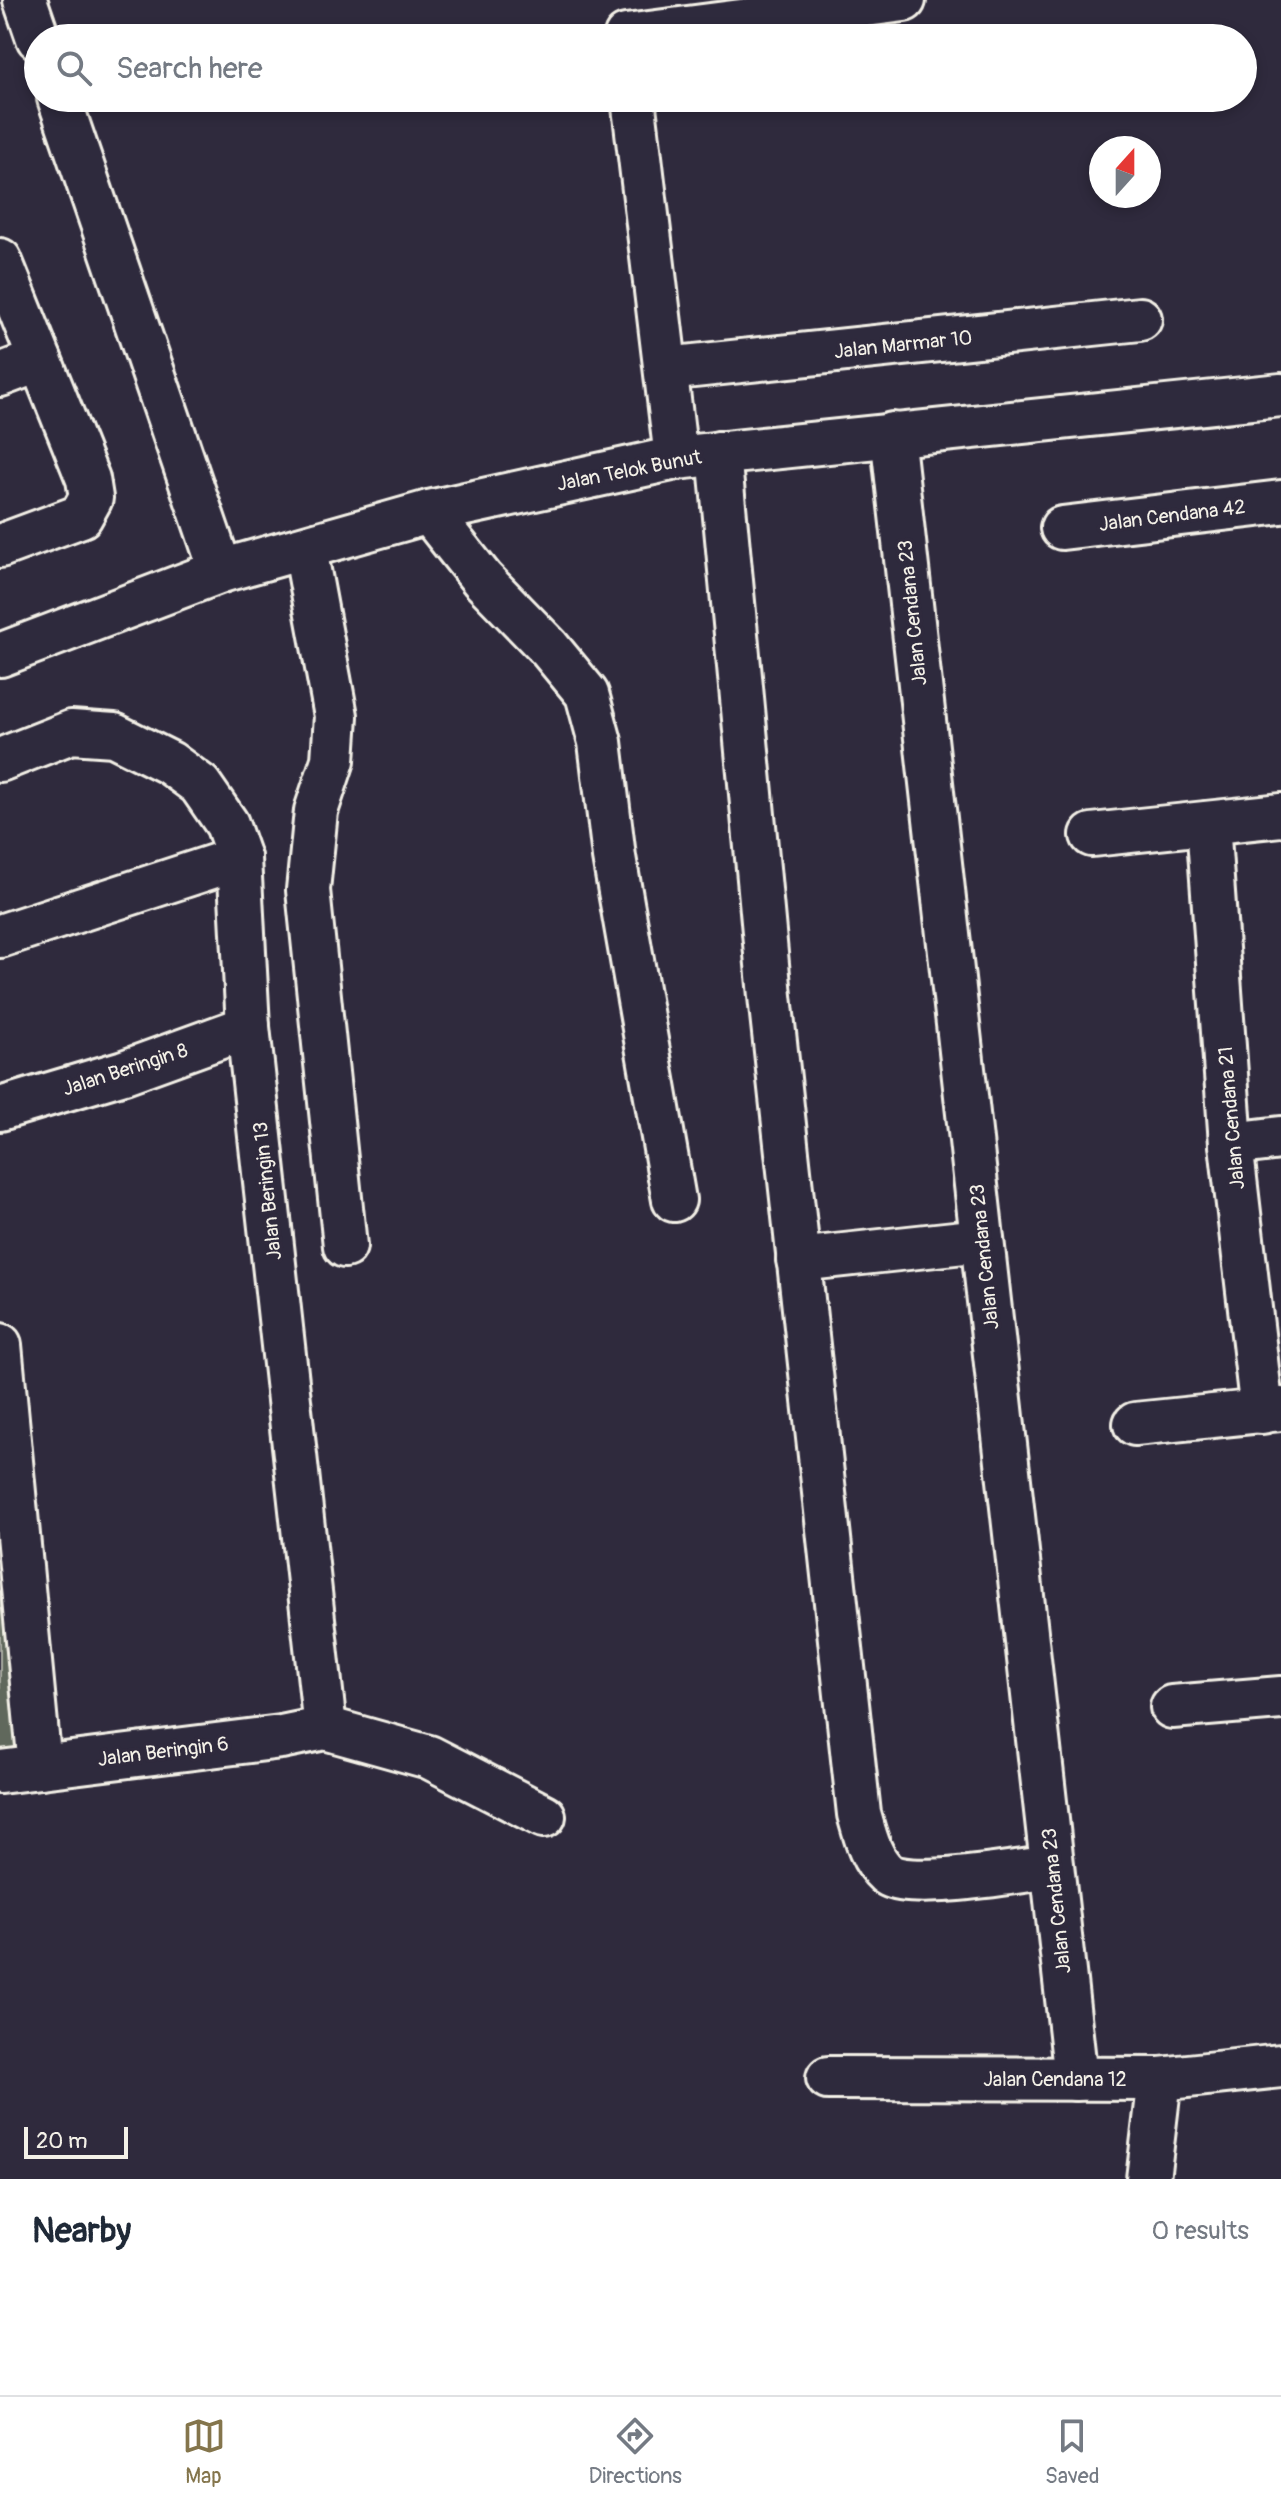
<!DOCTYPE html>
<html lang="en">
<head>
<meta charset="utf-8">
<style>
	body { margin:0; font-family:Pangolin,sans-serif; background:#f2f2f3; color:#1f2937 }
	.compass { position:absolute; left:1089px; top:136px; width:72px; height:72px; border-radius:50%; background:#fff; box-shadow:0 4px 12px #0003; rotate:21deg }
	.scale { position:absolute; left:24px; bottom:20px; width:104px; box-sizing:border-box; padding-left:8px; border:4px solid #f4f1e8; border-top:0; font-size:22px; line-height:28px; white-space:nowrap; color:#f4f1e8; -webkit-text-stroke:6px #2f2a3d; paint-order:stroke }
	.list { margin:0; padding:0; list-style:none }
	h2 { display:flex; justify-content:space-between; align-items:center; height:104px; margin:0; padding:0 32px; font-size:34px }
	h2 small { font-size:26px; font-weight:400; color:#747a83 }
	.icon { flex:none; width:44px; height:44px; fill:none; stroke:currentColor; stroke-width:2; stroke-linecap:round; stroke-linejoin:round }
	.map { position:relative; flex:none; width:1281px; height:2179px; overflow:hidden }
	.search { position:absolute; background:#fff; box-shadow:0 4px 12px #0003; left:24px; right:24px; top:24px; height:88px; display:flex; align-items:center; gap:20px; box-sizing:border-box; padding:0 28px; border-radius:44px; color:#747a83; font-size:30px }
	.sheet { height:216px; background:#fff }
	nav { display:flex; justify-content:space-around; align-items:center; box-sizing:border-box; height:112px; border-top:2px solid #e0e1e3; background:#fff; font-size:22px; color:#747a83 }
	nav a { display:grid; justify-items:center; gap:4px }
	nav .on { color:#84754c }
	.map>svg:first-child { display:block }
	.green { fill:#60685b; stroke:#aaaca2; stroke-width:2 }
	.lines { fill:none; stroke-linecap:round; stroke-linejoin:round }
	.minor-casing { stroke:#f4f1e8; stroke-width:48 }
	.minor { stroke:#2f2a3d; stroke-width:42 }
	.labels { text-anchor:middle; stroke-width:7; stroke-linejoin:round; paint-order:stroke }
	.street-label { font-size:20px; fill:#f4f1e8; stroke:#2f2a3d }
</style>
</head>
<body>
<div class="map">
<svg width="1281" height="2179" viewBox="0 0 1281 2179">
	<rect width="100%" height="100%" fill="#2f2a3d"/>
	<filter id="ink" filterUnits="userSpaceOnUse"><feTurbulence type="fractalNoise" baseFrequency=".0125" numOctaves="2"/><feDisplacementMap in="SourceGraphic" scale="16" xChannelSelector="R" yChannelSelector="G"/><feConvolveMatrix kernelMatrix="1 2 1 2 8 2 1 2 1" color-interpolation-filters="sRGB"/></filter>
	<g filter="url(#ink)">
		<polygon class="green" points="0,1380 39,1759 0,1764"/>
		<g class="lines">
			<g class="minor-casing">
				<g id="minor">
					<polyline points="25,0 38,38"/>
					<polyline points="626,36 904,0"/>
					<polyline points="59,98 221,571"/>
					<polyline points="633,98 676,458"/>
					<polyline points="0,260 88,479 91,498 81,516 0,546"/>
					<polyline points="666,369 1140,319"/>
					<polyline points="0,375 40,360"/>
					<polyline points="892,434 1076,2079"/>
					<path d="M719 453 770 996 859 1814C865 1835 870 1859 887 1874 908 1891 1021 1871 1052 1867"/>
					<polyline points="429,512 482,579 549,648 587,694 600,742 614,857 674,1200"/>
					<polyline points="1062,528 1281,502"/>
					<polyline points="305,549 336,716 333,760 316,811 308,890 345,1246"/>
					<polyline points="0,655 221,571 429,512 676,458 1281,395"/>
					<polyline points="0,760 71,732 114,735 170,763 200,785 227,824 239,858 248,1027 325,1728"/>
					<polyline points="1208,823 1231,1144 1262,1412"/>
					<polyline points="1092,835 1281,815"/>
					<polyline points="0,936 239,858"/>
					<polyline points="0,1109 124,1072 248,1027"/>
					<polyline points="1231,1144 1281,1138"/>
					<polyline points="798,1260 982,1240"/>
					<polyline points="0,1345 40,1767"/>
					<polyline points="1135,1424 1281,1409"/>
					<polyline points="1172,1707 1281,1698"/>
					<polyline points="0,1772 281,1737 325,1728 429,1757 544,1816"/>
					<polyline points="828,2078 1160,2079 1281,2066"/>
					<polyline points="1148,2179 1160,2079"/>
				</g>
			</g>
			<use href="#minor" class="minor"/>
		</g>
	</g>
	<g class="labels">
		<g class="street-label">
			<text transform="translate(903 344) rotate(-6)" y="7">Jalan Marmar 10</text>
			<text transform="translate(629 470) rotate(-11)" y="7">Jalan Telok Bunut</text>
			<text transform="translate(1172 515) rotate(-7)" y="7">Jalan Cendana 42</text>
			<text transform="translate(912 613) rotate(-96)" y="7">Jalan Cendana 23</text>
			<text transform="translate(125 1069) rotate(-18)" y="7">Jalan Beringin 8</text>
			<text transform="translate(1231 1118) rotate(-95)" y="7">Jalan Cendana 21</text>
			<text transform="translate(267 1191) rotate(-96)" y="7">Jalan Beringin 13</text>
			<text transform="translate(984 1257) rotate(-96)" y="7">Jalan Cendana 23</text>
			<text transform="translate(163 1751) rotate(-7)" y="7">Jalan Beringin 6</text>
			<text transform="translate(1056 1901) rotate(-96)" y="7">Jalan Cendana 23</text>
			<text x="1055" y="2086">Jalan Cendana 12</text>
		</g>
	</g>
</svg>
<svg class="compass" viewBox="-18 -18 36 36"><path d="M0-13l5 13h-10z" fill="#e53935"/><path d="M0 13l5-13h-10z" fill="#747a83"/></svg>
<div class="scale">20 m</div>
<div class="search"><svg class="icon" aria-label="search" viewBox="0 0 24 24"><circle cx="10" cy="10" r="6"/><path d="M15 15l6 6"/></svg>Search here</div>
</div>
<section class="sheet">
<h2>Nearby<small>0 results</small></h2>
<ul class="list">
</ul>
</section>
<nav>
<a class="on"><svg class="icon" aria-label="map" viewBox="0 0 24 24"><path d="M3 6l6-2 6 2 6-2v14l-6 2-6-2-6 2zM9 4v14M15 6v14"/></svg>Map</a>
<a><svg class="icon" aria-label="directions" viewBox="0 0 24 24"><path d="M12 3l9 9-9 9-9-9zM9 14v-3h6M13 9l2 2-2 2"/></svg>Directions</a>
<a><svg class="icon" aria-label="saved" viewBox="0 0 24 24"><path d="M7 4h10v16l-5-4-5 4z"/></svg>Saved</a>
</nav>
</body>
</html>
